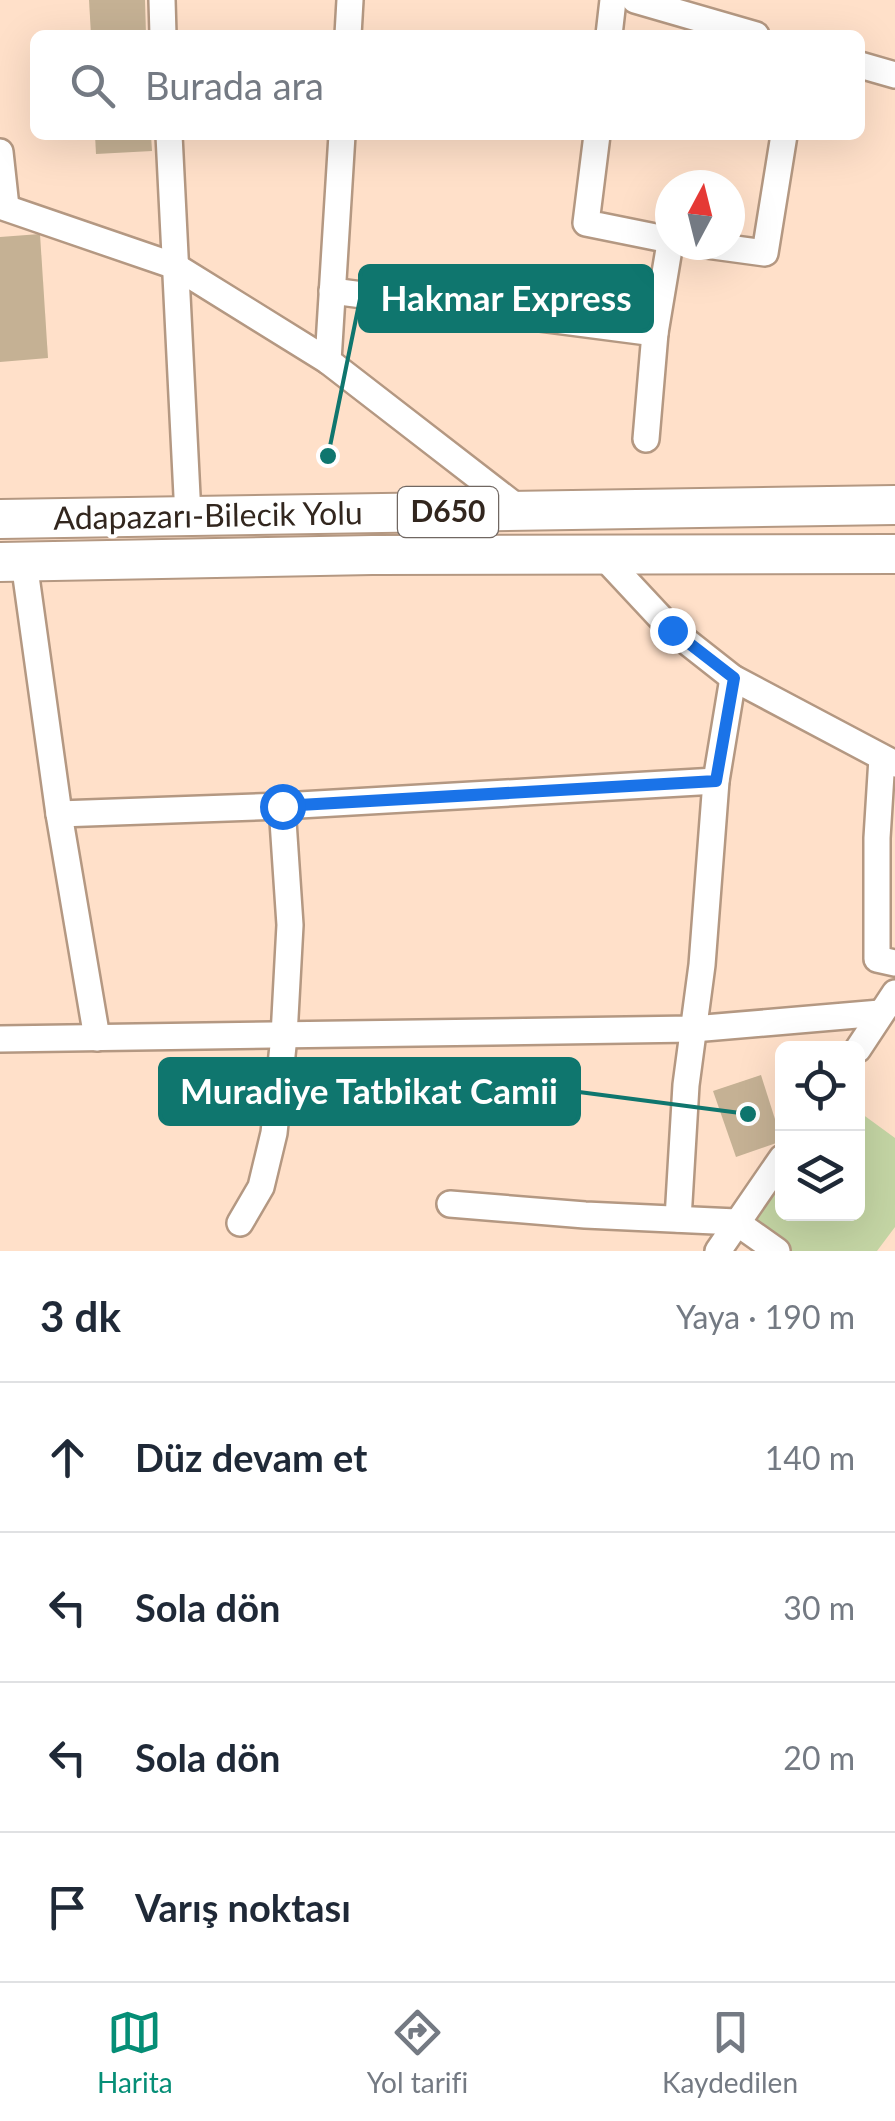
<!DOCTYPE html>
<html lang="tr">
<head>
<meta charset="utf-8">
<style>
	body { margin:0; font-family:Lato,sans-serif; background:#f6f6f7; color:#1f2937 }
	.controls { position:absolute; right:30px; bottom:30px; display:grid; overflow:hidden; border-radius:15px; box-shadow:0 10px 40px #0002 }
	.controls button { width:90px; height:90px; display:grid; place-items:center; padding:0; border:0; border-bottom:2px solid #e0e1e3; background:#fff; color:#1f2937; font:50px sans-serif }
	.compass { position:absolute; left:655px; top:170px; width:90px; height:90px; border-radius:50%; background:#fff; box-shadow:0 10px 40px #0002; rotate:7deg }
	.stop { position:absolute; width:30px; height:30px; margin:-22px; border:8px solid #1a73e8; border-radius:50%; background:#fff }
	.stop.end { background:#1a73e8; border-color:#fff; box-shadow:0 2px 10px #0008 }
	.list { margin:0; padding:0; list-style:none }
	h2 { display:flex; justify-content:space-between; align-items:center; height:130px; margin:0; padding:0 40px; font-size:42px }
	h2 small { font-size:32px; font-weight:400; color:#747a83 }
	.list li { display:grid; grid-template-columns:65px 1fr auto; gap:30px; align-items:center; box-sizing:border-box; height:150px; padding:0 40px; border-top:2px solid #e0e1e3 }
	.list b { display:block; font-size:38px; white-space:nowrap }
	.list em { font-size:32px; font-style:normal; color:#747a83 }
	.icon { flex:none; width:55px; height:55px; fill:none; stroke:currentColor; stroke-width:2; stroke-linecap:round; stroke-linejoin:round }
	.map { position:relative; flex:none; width:895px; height:1251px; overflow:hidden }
	.search { position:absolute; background:#fff; box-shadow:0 10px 40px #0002; left:30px; right:30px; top:30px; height:110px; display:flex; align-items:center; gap:25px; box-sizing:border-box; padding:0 35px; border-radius:15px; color:#747a83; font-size:38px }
	.sheet { height:730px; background:#fff }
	nav { display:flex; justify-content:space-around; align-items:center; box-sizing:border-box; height:140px; border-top:2px solid #e0e1e3; background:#fff; font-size:28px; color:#747a83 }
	nav a { display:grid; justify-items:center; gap:5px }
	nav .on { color:#058e76 }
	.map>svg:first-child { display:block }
	.green { fill:#c4d5a4 }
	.building { fill:#c5b194 }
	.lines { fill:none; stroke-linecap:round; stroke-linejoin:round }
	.minor-casing { stroke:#b49882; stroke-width:30 }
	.highway-casing { stroke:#b49882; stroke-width:42 }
	.minor { stroke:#fff; stroke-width:25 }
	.highway { stroke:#fff; stroke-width:38 }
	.route { stroke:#1a73e8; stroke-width:12 }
	.labels { text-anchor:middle; stroke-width:8; stroke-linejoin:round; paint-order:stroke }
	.shield { fill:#fff; stroke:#706762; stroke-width:2.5 }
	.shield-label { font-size:30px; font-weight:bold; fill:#32261e }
	.street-label { font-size:32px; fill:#32261e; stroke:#fff }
	.leader { fill:none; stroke:#0f766e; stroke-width:4 }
	.callout-dot { fill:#0f766e; stroke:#fff; stroke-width:4 }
	.callout { fill:#0f766e; stroke:#0f766e; stroke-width:4 }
	.callout-label { font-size:35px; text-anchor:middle; font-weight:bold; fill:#fff }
</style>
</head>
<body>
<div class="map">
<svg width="895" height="1251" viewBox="0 0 895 1251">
	<rect width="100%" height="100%" fill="#ffe0c9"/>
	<polygon class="green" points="858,1111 895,1138 895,1227 877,1251 777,1251 736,1222 782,1158 782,1214 858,1214"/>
	<g class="building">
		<polygon points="89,0 145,0 146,35 91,35"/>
		<polygon points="95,135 151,135 152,151 96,154"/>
		<polygon points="40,234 48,358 0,362 0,237"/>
		<polygon points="761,1075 782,1141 736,1157 713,1091"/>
	</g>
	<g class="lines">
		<g class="minor-casing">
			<g id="minor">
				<polyline points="162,0 163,35"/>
				<polyline points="635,0 756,35"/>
				<polyline points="348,35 350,0"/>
				<polyline points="609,35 613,0"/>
				<polyline points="860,65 895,75"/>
				<polyline points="169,135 188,516"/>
				<polyline points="597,135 586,223 670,240"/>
				<polyline points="0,152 6,207"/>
				<polyline points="0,206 175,266 328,361 522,511"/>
				<polyline points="706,245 765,253 784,135"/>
				<polyline points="332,291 655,333 646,439"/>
				<polyline points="655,333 670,243"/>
				<polyline points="328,361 342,135"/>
				<polyline points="602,555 672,630 733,678 895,764"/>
				<polyline points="24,562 59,814 97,1038"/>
				<polyline points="882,758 877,838 877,959 895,963"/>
				<polyline points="59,814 282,806 716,781"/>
				<polyline points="0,1039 693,1029 880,1013"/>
				<polyline points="858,1049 895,993"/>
				<polyline points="450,1204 585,1215 736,1222 777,1251"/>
				<polyline points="678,1219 686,1085 702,965 716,781 733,678"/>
				<polyline points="240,1223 261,1187 274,1133 284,1036 290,925 282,806"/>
				<polyline points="718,1251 782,1158"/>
			</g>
		</g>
		<g class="highway-casing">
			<g id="highway">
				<polyline points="0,519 895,505"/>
				<polyline points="0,562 372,555 895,554"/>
			</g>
		</g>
		<use href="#minor" class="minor"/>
		<use href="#highway" class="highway"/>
	</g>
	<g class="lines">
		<polyline class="route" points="282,806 716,781 734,678 672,630"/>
	</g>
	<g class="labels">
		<rect class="shield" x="398" y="487" width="100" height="50" rx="8"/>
		<g class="shield-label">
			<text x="448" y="522">D650</text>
		</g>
		<g class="street-label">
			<text transform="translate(208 516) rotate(-1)" y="11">Adapazarı-Bilecik Yolu</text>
		</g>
	</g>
	<path class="leader" d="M328 456L360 299M748 1114L579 1092"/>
	<g class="callout-dot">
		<circle cx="328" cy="456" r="10"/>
		<circle cx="748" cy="1114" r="10"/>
	</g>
	<g class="callout">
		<rect x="360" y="266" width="292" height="65" rx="10"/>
		<rect x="160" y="1059" width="419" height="65" rx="10"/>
	</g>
	<g class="callout-label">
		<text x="506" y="311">Hakmar Express</text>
		<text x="369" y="1104">Muradiye Tatbikat Camii</text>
	</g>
</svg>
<div class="controls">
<button><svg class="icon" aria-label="locate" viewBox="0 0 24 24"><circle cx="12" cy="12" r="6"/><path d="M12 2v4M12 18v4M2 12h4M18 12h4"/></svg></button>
<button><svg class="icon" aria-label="layers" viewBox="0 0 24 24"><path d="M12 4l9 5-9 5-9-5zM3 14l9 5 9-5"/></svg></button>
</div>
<svg class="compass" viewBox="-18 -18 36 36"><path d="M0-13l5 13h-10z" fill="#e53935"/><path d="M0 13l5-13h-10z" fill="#747a83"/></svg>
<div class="stop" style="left:282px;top:806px"></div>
<div class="stop end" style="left:672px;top:630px"></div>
<div class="search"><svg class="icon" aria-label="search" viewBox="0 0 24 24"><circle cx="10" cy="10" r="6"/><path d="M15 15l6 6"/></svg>Burada ara</div>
</div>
<section class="sheet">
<h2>3 dk<small>Yaya · 190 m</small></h2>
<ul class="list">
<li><svg class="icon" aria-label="ahead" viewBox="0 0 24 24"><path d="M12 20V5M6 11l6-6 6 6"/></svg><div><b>Düz devam et</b></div><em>140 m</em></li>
<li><svg class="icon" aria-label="left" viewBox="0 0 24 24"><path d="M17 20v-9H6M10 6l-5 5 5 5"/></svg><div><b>Sola dön</b></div><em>30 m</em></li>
<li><svg class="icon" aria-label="left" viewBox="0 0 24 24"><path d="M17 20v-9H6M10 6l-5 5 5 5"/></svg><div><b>Sola dön</b></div><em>20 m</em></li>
<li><svg class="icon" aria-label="arrive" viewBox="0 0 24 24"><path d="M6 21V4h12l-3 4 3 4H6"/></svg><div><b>Varış noktası</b></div></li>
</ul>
</section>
<nav>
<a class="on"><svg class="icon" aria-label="map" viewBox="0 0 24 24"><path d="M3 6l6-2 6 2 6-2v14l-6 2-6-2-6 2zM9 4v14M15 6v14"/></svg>Harita</a>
<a><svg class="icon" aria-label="directions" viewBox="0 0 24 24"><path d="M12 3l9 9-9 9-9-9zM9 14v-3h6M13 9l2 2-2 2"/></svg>Yol tarifi</a>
<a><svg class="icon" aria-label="saved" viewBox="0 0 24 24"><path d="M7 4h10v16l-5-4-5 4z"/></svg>Kaydedilen</a>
</nav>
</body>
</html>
